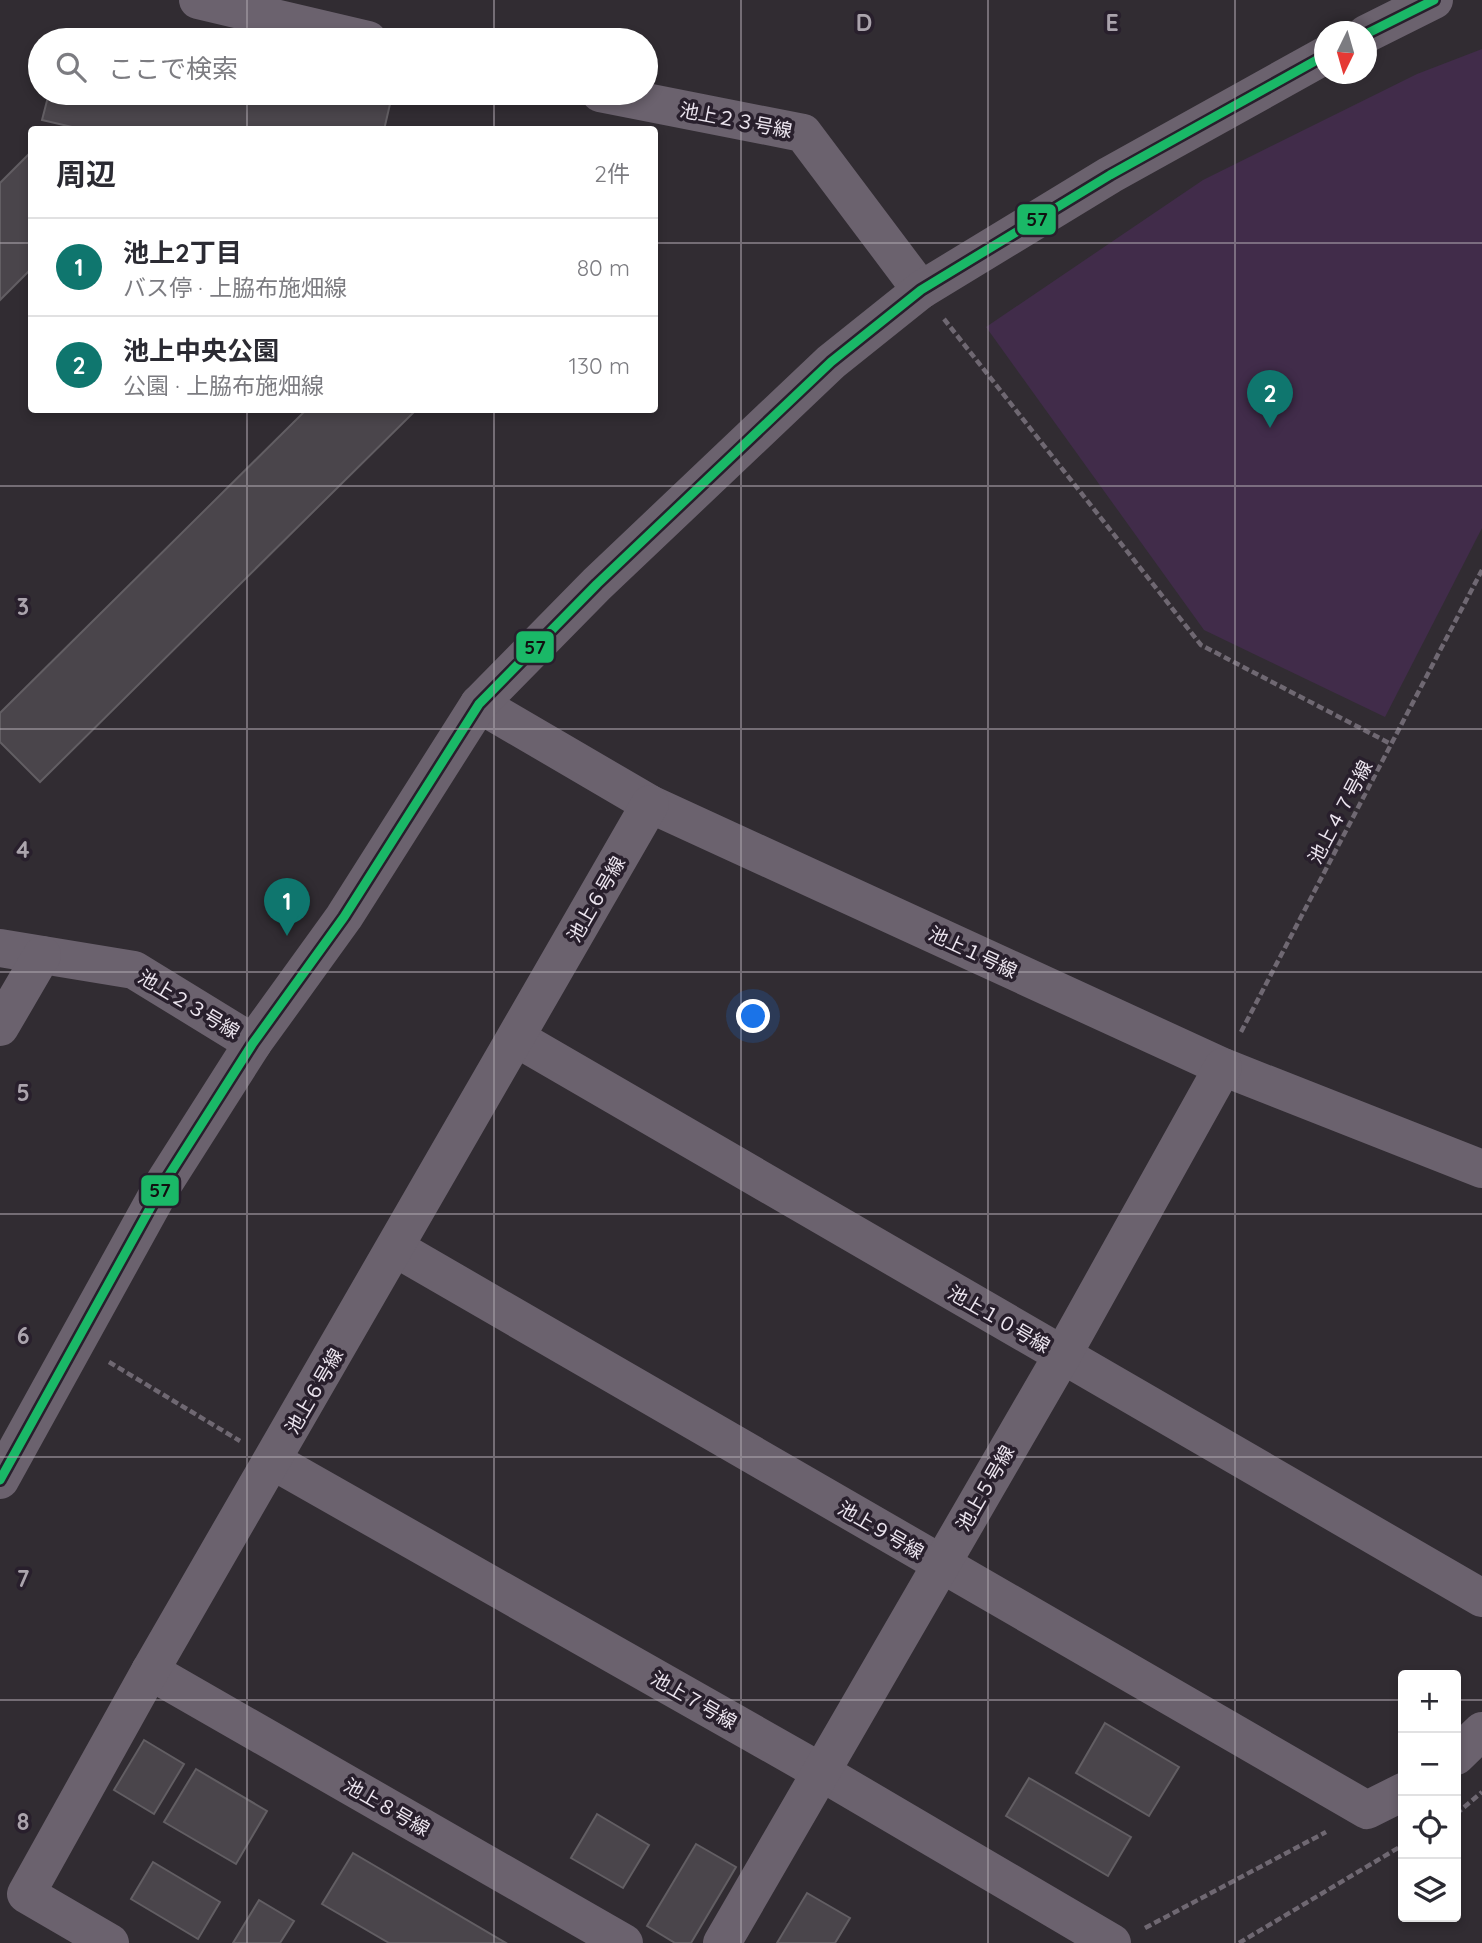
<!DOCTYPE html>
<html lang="ja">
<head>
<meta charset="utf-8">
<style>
	body { margin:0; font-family:Quicksand,"Noto Sans JP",sans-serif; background:#f2f2f3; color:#2b2b33 }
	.controls { position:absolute; right:21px; bottom:21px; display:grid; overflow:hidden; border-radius:7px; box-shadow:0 4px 10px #0003 }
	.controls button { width:63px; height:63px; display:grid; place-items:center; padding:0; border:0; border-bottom:2px solid #e1e1e2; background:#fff; color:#2b2b33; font:35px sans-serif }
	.compass { position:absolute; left:1314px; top:21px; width:63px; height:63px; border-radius:50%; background:#fff; box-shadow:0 4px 10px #0003; rotate:185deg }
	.you { position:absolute; left:754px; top:1017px; width:24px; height:24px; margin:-18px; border:5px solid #fff; border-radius:50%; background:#1a73e8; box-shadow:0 0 0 10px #1a73e833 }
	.badge { display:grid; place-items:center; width:46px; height:46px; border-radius:50%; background:#0f766e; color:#fff; font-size:23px; font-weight:700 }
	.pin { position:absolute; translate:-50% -58px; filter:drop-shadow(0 2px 4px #0008) }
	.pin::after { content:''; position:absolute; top:37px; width:24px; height:21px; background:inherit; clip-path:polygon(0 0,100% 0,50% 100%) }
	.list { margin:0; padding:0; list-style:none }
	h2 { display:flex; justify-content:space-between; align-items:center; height:91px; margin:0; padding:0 28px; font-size:30px }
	h2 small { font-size:23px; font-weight:400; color:#7c7c81 }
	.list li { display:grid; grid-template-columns:46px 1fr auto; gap:21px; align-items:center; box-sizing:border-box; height:98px; padding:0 28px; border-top:2px solid #e1e1e2 }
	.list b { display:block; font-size:26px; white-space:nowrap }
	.list p { margin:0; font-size:23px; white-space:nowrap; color:#7c7c81 }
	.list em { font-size:23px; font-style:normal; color:#7c7c81 }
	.icon { flex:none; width:38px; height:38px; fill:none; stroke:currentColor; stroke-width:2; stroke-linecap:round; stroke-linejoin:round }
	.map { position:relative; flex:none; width:1482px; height:1943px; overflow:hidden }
	.search { position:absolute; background:#fff; box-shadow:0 4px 10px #0003; left:28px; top:28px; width:630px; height:77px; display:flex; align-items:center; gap:18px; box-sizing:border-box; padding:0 24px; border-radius:38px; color:#7c7c81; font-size:26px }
	.panel { position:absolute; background:#fff; box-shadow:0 4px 10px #0003; left:28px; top:126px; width:630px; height:287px; border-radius:7px }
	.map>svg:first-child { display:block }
	.green { fill:#412c4a }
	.building { fill:#4a454b; stroke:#625e63; stroke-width:2 }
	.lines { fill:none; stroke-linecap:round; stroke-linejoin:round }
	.path { stroke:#6f6872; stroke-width:4.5; stroke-dasharray:7 3.5; stroke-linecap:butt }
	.minor { stroke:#6b626e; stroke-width:38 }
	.bus-1-casing { stroke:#281f2c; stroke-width:14 }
	.bus-1 { stroke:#1ab867; stroke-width:9 }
	.grid { fill:none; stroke:#aba4ad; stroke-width:2; stroke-opacity:0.55 }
	.labels { text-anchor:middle; stroke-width:7; stroke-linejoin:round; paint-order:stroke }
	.street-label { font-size:19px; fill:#ece5ef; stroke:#281f2c }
	.grid-label { font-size:23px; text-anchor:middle; font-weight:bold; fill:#aba4ad; stroke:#281f2c; stroke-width:7; stroke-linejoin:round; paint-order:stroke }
	.line-badge { stroke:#281f2c; stroke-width:2.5 }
	.pale-badge-label { font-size:19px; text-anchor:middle; font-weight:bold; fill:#111 }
</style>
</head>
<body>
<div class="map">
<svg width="1482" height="1943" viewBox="0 0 1482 1943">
	<rect width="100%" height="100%" fill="#312c32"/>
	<polygon class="green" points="1482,49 1482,528 1385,717 1204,630 986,327 1203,180 1417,74"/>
	<g class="building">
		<polygon points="61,34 91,40 60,40"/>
		<polygon points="49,93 338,93 390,104 384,130 85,130 42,120"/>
		<polygon points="32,151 32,268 0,300 0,183"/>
		<polygon points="306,410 416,410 40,782 0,742 0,713"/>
		<polygon points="1105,1723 1179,1767 1149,1816 1076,1773"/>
		<polygon points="144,1740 184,1764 154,1814 114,1790"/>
		<polygon points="196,1769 267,1811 236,1864 164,1822"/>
		<polygon points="1029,1778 1131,1837 1108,1876 1006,1816"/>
		<polygon points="597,1814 649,1845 623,1888 571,1858"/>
		<polygon points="696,1844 736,1867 691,1943 675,1943 647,1926"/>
		<polygon points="353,1853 506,1943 389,1943 322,1904"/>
		<polygon points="153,1862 220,1902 198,1939 131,1899"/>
		<polygon points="807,1893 850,1918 835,1943 777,1943"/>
		<polygon points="259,1900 294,1921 280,1943 233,1943"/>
	</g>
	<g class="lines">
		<g class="path">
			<polyline points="944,319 1201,645 1391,744"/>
			<polyline points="1241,1032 1482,570"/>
			<polyline points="109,1362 240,1441"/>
			<polyline points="1456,1814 1482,1792"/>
			<polyline points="1145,1928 1326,1832"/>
			<polyline points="1239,1943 1403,1845"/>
		</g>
		<g class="minor">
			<polyline points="198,0 368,40"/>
			<polyline points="1366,34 1434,0"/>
			<polyline points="600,93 803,133 921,290"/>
			<polyline points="479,704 650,804 1223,1067 1482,1169"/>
			<polyline points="0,948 134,970 253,1043"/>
			<polyline points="0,1027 42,955"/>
			<polyline points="516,1038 1482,1598"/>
			<polyline points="397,1249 1367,1810 1403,1792"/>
			<polyline points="273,1461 821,1772 1112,1943"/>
			<polyline points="0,1480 164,1183 253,1043 344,917 479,704 597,584 831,362 921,290 1110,175 1324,56"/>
			<polyline points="150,1671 624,1943"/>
			<polyline points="1456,1756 1482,1731"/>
			<polyline points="110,1943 26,1894 150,1671 650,804"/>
			<polyline points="722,1943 1062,1356 1223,1067"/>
		</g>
		<g class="bus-1-casing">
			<g id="bus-1">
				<polyline points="1366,34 1434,0"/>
				<polyline points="0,1480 164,1183 253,1043 344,917 479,704 597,584 831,362 921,290 1110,175 1324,56"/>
			</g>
		</g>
		<use href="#bus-1" class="bus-1"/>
	</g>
	<path class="grid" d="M247 0V40M494 0V40M741 0V1943M988 0V1943M1235 0V1943M247 93V130M494 93V130M0 243H32M654 243H1482M247 410V1943M494 410V1943M0 486H1482M0 729H1482M0 972H1482M0 1214H1482M0 1457H1482M0 1700H1403M1456 1700H1482"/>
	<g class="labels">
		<g class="street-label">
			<text transform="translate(736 120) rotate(11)" y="7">池上２３号線</text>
			<text transform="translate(1340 812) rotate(-62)" y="7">池上４７号線</text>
			<text transform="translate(596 899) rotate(-60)" y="7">池上６号線</text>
			<text transform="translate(973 952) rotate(25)" y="7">池上１号線</text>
			<text transform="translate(189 1004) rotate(31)" y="7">池上２３号線</text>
			<text transform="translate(999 1319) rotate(30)" y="7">池上１０号線</text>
			<text transform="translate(314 1391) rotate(-60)" y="7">池上６号線</text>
			<text transform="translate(985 1488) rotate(-60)" y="7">池上５号線</text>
			<text transform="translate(881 1530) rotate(30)" y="7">池上９号線</text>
			<text transform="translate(694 1700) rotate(30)" y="7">池上７号線</text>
			<text transform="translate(387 1807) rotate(30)" y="7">池上８号線</text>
		</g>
	</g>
	<g class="grid-label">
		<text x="864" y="31">D</text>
		<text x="1112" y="31">E</text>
		<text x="23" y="615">3</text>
		<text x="23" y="858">4</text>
		<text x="23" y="1101">5</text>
		<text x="23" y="1344">6</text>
		<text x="23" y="1587">7</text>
		<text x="23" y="1830">8</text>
	</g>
	<g class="line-badge">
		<rect x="1016" y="203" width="41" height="33" rx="7" fill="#1ab867"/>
		<rect x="515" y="630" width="40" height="34" rx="7" fill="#1ab867"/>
		<rect x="140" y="1174" width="40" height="33" rx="7" fill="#1ab867"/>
	</g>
	<g class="pale-badge-label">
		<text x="1037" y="226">57</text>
		<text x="535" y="654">57</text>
		<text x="160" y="1197">57</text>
	</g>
</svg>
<div class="controls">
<button>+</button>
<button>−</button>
<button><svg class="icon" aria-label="locate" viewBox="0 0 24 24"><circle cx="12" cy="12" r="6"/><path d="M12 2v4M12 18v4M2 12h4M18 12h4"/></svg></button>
<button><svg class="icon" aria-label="layers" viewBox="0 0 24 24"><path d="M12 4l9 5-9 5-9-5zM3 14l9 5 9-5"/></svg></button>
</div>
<svg class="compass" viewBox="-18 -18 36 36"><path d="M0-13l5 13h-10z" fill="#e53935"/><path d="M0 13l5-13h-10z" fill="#7c7c81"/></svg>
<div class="you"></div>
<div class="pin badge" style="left:287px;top:936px">1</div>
<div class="pin badge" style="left:1270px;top:428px">2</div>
<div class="search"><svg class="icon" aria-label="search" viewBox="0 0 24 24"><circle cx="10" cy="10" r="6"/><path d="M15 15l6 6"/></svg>ここで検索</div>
<section class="panel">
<h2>周辺<small>2件</small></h2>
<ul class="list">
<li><span class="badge">1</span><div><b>池上2丁目</b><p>バス停 · 上脇布施畑線</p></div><em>80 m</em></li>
<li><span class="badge">2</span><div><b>池上中央公園</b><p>公園 · 上脇布施畑線</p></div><em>130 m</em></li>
</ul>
</section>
</div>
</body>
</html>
